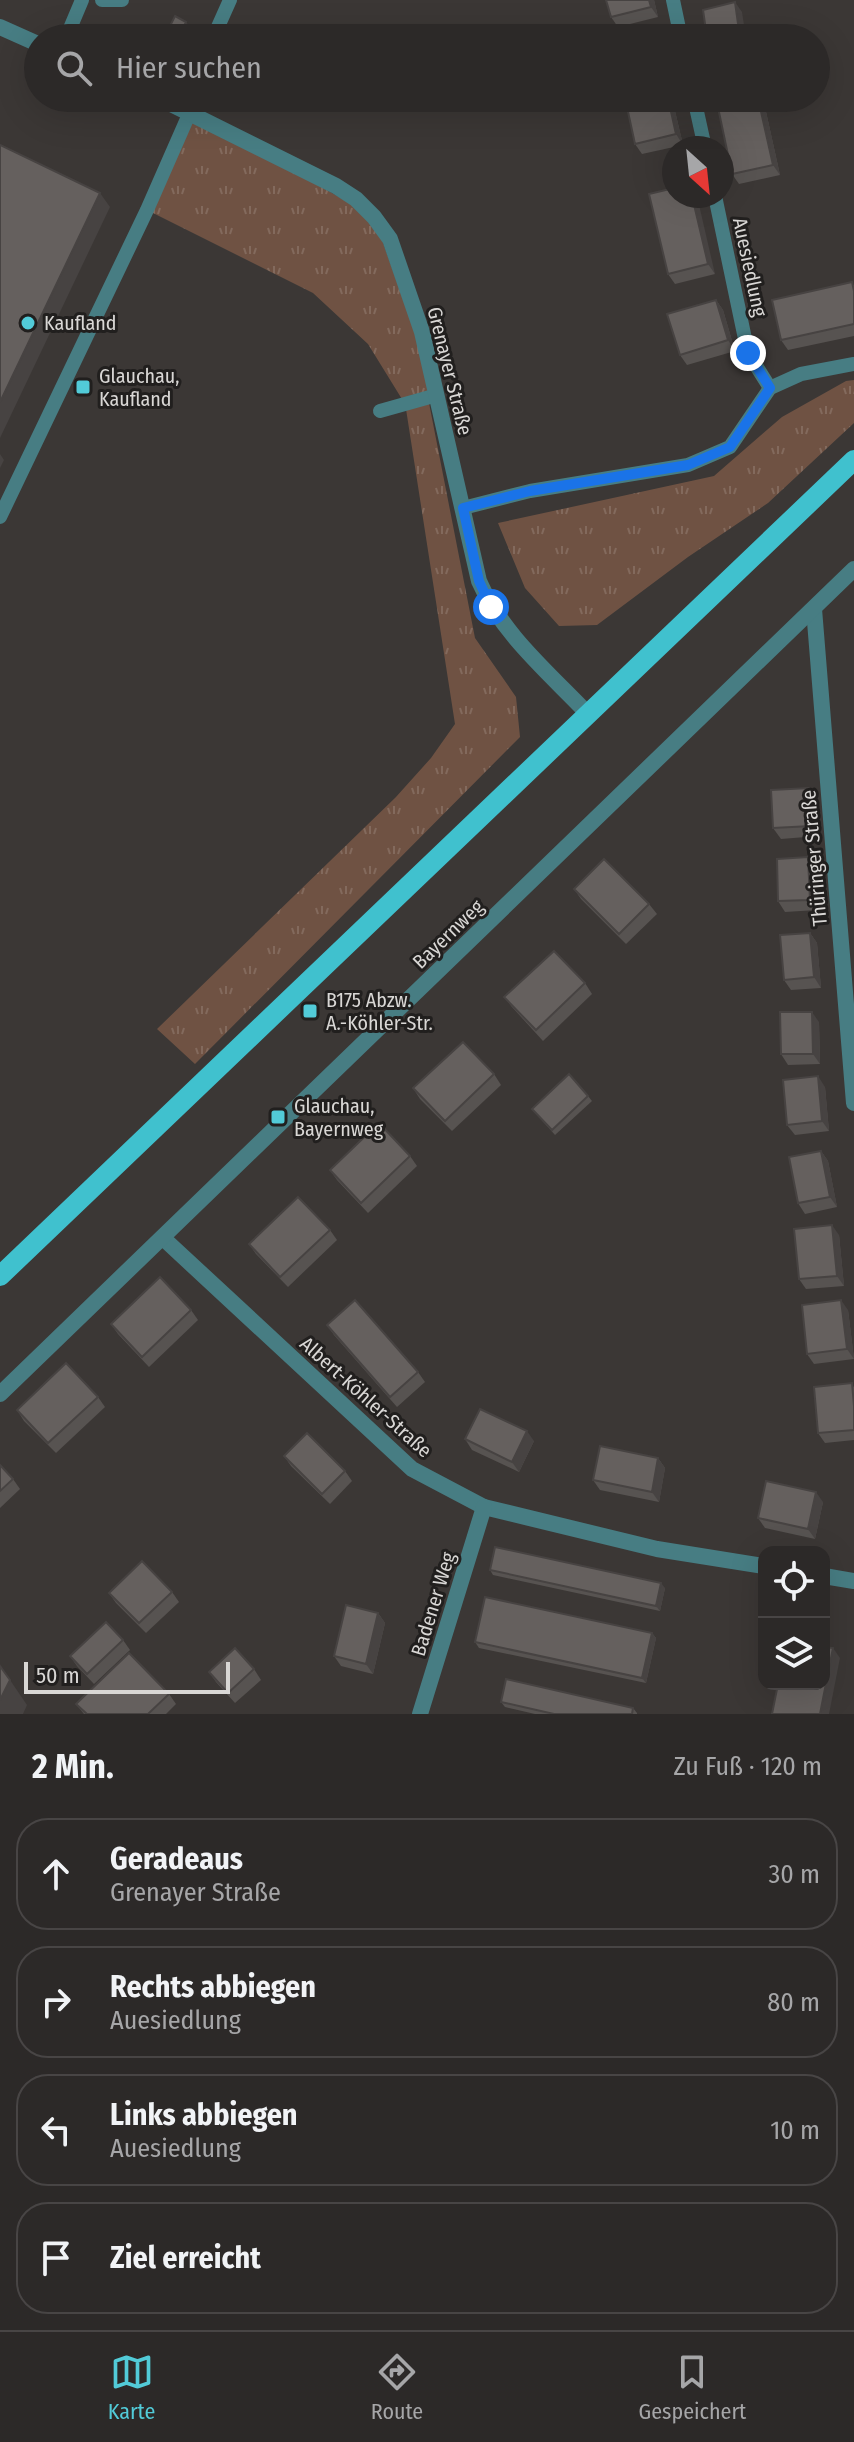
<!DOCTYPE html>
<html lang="de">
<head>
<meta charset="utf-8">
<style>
	body { margin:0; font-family:"Fira Sans Condensed",sans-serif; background:#383534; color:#f1f3f6 }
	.controls { position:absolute; right:24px; bottom:24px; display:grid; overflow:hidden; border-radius:16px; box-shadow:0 8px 32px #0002 }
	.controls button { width:72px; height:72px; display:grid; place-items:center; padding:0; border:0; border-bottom:2px solid #484545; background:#2c2928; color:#f1f3f6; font:40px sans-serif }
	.compass { position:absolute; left:662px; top:136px; width:72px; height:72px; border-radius:50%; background:#2c2928; box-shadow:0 8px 32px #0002; rotate:153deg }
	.scale { position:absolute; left:24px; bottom:20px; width:206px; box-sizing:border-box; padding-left:8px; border:4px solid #d9d7d5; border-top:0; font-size:22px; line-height:28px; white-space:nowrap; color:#d9d7d5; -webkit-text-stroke:6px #211f1e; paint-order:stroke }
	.stop { position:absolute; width:24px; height:24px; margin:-18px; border:6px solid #1a73e8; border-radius:50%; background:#fff }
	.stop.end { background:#1a73e8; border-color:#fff; box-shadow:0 2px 8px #0008 }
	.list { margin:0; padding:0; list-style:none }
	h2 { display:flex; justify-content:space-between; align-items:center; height:104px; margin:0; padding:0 32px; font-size:34px }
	h2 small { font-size:26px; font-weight:400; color:#a6a6a8 }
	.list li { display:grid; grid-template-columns:52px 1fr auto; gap:24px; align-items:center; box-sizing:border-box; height:112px; margin:0 16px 16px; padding:0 16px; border:2px solid #484545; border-radius:32px }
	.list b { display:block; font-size:30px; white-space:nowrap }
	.list p { margin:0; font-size:26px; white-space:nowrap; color:#a6a6a8 }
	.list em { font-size:26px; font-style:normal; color:#a6a6a8 }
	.icon { flex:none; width:44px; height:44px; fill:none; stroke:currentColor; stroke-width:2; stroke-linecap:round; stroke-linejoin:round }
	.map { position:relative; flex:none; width:854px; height:1714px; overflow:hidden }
	.search { position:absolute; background:#2c2928; box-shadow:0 8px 32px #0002; left:24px; right:24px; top:24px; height:88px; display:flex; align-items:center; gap:20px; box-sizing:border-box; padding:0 28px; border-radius:44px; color:#a6a6a8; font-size:30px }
	.sheet { height:616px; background:#2c2928 }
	nav { display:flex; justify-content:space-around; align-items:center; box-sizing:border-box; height:112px; border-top:2px solid #484545; background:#2c2928; font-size:22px; color:#a6a6a8 }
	nav a { display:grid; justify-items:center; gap:4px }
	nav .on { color:#52cbd8 }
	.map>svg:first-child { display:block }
	.grass { fill:url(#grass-tufts) }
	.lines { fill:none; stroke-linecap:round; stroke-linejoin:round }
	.lane { stroke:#477d83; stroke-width:14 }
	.street { stroke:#477d83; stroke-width:16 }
	.primary { stroke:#40c1ce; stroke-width:20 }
	.wall { fill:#575351 }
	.shaded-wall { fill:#474342 }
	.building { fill:#65605e; stroke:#474342; stroke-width:2 }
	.route { stroke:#1a73e8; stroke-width:10 }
	.poi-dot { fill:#52cbd8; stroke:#211f1e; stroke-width:3 }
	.labels { text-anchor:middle; stroke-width:6; stroke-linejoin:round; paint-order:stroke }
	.street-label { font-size:20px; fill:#d9d7d5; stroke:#211f1e }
	.poi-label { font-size:20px; fill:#d9d7d5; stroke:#211f1e; text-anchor:start }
</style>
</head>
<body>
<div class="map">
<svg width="854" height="1714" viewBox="0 0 854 1714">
	<defs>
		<pattern id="grass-tufts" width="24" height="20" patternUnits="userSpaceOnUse" patternTransform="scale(2)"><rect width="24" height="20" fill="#6f5243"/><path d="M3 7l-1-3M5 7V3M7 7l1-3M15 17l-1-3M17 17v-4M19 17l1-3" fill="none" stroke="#836a5d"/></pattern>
	</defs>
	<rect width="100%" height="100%" fill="#3b3735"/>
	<g class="grass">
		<polygon points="190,112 374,217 437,395 405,404 368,344 313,293 147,210"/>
		<polygon points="854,380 854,423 768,503 688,557 597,625 559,626 525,588 498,523 714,476 782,417 846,381"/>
		<polygon points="429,403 475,638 516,697 520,737 195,1064 157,1029 396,797 431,758 455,724 406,409"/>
	</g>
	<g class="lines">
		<g class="lane">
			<polyline points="102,0 122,0"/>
			<polyline points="673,0 681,38"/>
			<polyline points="66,38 82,0"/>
			<polyline points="213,38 230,0"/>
			<polyline points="694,98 705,148"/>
			<polyline points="715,196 748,353 770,388"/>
			<polyline points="380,411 437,395"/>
			<polyline points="463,508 530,491 688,465 730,447 770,388 801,374 854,364"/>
			<polyline points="0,517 147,210 190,112 193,98"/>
		</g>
		<g class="street">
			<polyline points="0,27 38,44"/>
			<path d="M159 98 336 186 356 199 374 217 390 239 422 332 479 581C502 634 548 672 587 713"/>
			<polyline points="814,609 854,1103"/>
			<polyline points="163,1238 412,1469 484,1507 657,1549 764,1566"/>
			<polyline points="0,1394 854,569"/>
			<polyline points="824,1576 854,1581"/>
			<polyline points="420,1714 484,1507"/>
		</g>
		<polyline class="primary" points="0,1276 854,460"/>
	</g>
	<g class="wall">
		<polygon points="654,0 658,17 618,27 611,17"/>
		<polygon points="625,98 672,98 683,145 642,154 635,144"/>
		<polygon points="716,98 763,98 780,175 739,184 732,174"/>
		<polygon points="674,188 715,274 675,284 668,274"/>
		<polygon points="854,285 854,336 788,350 781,340"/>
		<polygon points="716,300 723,310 735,351 687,365 680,355"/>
		<polygon points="809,788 816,798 818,836 781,839 773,828"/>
		<polygon points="815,867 817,910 785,912 778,901"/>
		<polygon points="574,889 649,904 657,914 626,944 581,899"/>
		<polygon points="810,933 817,943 821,988 791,990 784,980"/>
		<polygon points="585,983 592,994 543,1041 512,1007 504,997"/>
		<polygon points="819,1022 820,1064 788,1065 781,1054"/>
		<polygon points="494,1074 501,1085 452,1131 420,1099 413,1088"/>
		<polygon points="825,1087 829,1131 795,1135 787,1125"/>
		<polygon points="588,1096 592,1101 555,1135 532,1109"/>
		<polygon points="821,1151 828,1161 837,1207 805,1214 798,1203"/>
		<polygon points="410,1156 417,1166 368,1213 337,1180 330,1170"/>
		<polygon points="330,1230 337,1240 288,1287 256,1254 249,1244"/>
		<polygon points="839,1235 844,1286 806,1289 799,1279"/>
		<polygon points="191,1310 198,1320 149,1367 118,1334 111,1324"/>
		<polygon points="848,1310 854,1359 814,1364 807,1354"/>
		<polygon points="327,1325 418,1372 425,1382 397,1407 334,1335"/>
		<polygon points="854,1386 854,1440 825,1443 818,1433"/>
		<polygon points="98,1397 105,1407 56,1453 24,1421 17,1410"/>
		<polygon points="465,1439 534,1441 519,1472 472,1450"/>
		<polygon points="284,1456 345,1471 352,1481 330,1504 291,1466"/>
		<polygon points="658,1458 665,1468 659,1502 600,1490 593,1480"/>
		<polygon points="0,1465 13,1479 20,1489 0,1508"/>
		<polygon points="823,1502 815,1539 765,1528 758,1518"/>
		<polygon points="490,1570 665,1588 660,1611 493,1575"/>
		<polygon points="172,1592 179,1602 146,1633 116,1603 109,1593"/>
		<polygon points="378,1613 385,1623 373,1674 341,1666 334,1656"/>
		<polygon points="652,1633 656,1638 646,1683 479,1648 475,1642"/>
		<polygon points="123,1640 130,1650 94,1684 77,1666 70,1656"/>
		<polygon points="254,1669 261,1680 235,1703 216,1682 209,1672"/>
		<polygon points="169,1694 176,1704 166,1714 84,1714 76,1704"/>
		<polygon points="501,1702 633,1708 637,1713 637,1714 535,1714 505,1707"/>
	</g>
	<g class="shaded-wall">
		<polygon points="649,0 654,0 658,17 651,7"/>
		<polygon points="735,2 742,12 746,38 740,38"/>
		<polygon points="186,22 190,27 184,38 178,38"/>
		<polygon points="668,98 672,98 683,145 676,134"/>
		<polygon points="758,98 763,98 780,175 773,165"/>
		<polygon points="100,193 110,207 0,438 0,402"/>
		<polygon points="692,196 697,196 715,274 708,264"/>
		<polygon points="716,300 723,310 735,351 728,340"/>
		<polygon points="0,454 4,460 0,468"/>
		<polygon points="809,788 816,798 818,836 811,826"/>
		<polygon points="808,857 815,867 817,910 810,900"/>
		<polygon points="810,933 817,943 821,988 814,977"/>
		<polygon points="812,1012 819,1022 820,1064 813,1054"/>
		<polygon points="818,1076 825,1087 829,1131 822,1121"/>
		<polygon points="821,1151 828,1161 837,1207 830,1197"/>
		<polygon points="832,1225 839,1235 844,1286 837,1276"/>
		<polygon points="841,1300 848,1310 854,1359 847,1349"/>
		<polygon points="527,1431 534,1441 519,1472 512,1462"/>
		<polygon points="658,1458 665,1468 659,1502 652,1492"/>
		<polygon points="816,1492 823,1502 815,1539 808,1529"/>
		<polygon points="661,1583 665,1588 660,1611 656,1606"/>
		<polygon points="378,1613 385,1623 373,1674 366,1664"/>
		<polygon points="652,1633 656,1638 646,1683 642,1678"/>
		<polygon points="833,1648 840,1658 829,1714 820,1714"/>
		<polygon points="10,1680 27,1705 23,1714 0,1714 0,1700"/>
	</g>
	<g class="building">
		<polygon points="606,0 649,0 651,7 611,17"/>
		<polygon points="735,2 740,38 707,38 703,10"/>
		<polygon points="175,16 186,22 178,38 173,38 166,34"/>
		<polygon points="625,98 668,98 676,134 635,144"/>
		<polygon points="716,98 758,98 773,165 732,174"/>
		<polygon points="0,145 100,193 0,402"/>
		<polygon points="674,188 674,196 692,196 708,264 668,274 649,194"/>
		<polygon points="852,282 854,291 854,324 781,340 772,300"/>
		<polygon points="716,300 728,340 680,355 667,314"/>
		<polygon points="809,788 811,826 773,828 771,790"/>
		<polygon points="808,857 810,900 778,901 777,859"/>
		<polygon points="604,859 649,904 619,934 574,889"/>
		<polygon points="810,933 814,977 784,980 780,935"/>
		<polygon points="554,951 585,983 536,1030 504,997"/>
		<polygon points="780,1012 812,1012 813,1054 781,1054"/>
		<polygon points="463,1042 494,1074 445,1121 413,1088"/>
		<polygon points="569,1074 588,1096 552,1130 532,1109"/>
		<polygon points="818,1076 822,1121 787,1125 783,1080"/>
		<polygon points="379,1123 410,1156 361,1203 330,1170"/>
		<polygon points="821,1151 830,1197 798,1203 789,1157"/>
		<polygon points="298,1197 330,1230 280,1277 249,1244"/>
		<polygon points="832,1225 837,1276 799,1279 794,1229"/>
		<polygon points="160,1277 191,1310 142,1357 111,1324"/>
		<polygon points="355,1300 418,1372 390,1397 327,1325"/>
		<polygon points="841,1300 847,1349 807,1354 802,1305"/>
		<polygon points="66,1363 98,1397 48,1443 17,1410"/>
		<polygon points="852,1383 854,1406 854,1430 818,1433 814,1387"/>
		<polygon points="480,1409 527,1431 512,1462 465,1439"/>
		<polygon points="307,1433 345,1471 322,1494 284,1456"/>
		<polygon points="600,1446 658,1458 652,1492 593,1480"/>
		<polygon points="0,1465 13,1479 0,1491"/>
		<polygon points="766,1481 816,1492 808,1529 758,1518"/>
		<polygon points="495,1547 661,1583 656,1606 490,1570"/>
		<polygon points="142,1561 172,1592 139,1623 109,1593"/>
		<polygon points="485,1597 652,1633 642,1678 475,1642"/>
		<polygon points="346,1605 378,1613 366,1664 334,1656"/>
		<polygon points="106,1622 123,1640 87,1674 70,1656"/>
		<polygon points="824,1647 833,1648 820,1714 772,1714 778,1684 824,1684"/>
		<polygon points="235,1648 254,1669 228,1693 209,1672"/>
		<polygon points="129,1653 169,1694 148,1714 87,1714 76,1704"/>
		<polygon points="0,1666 10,1680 0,1700"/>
		<polygon points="506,1679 633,1708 632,1714 554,1714 501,1702"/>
	</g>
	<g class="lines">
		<polyline class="route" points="491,607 479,581 463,508 530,491 688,465 730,447 770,388 748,353"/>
	</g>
	<g class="poi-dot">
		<circle cx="28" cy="323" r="8"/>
		<rect x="75" y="379" width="16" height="16" rx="4"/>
		<rect x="302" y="1003" width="16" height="16" rx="4"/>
		<rect x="270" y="1109" width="16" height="16" rx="4"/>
	</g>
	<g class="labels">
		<g class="street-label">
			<text transform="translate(750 267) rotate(78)" y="7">Auesiedlung</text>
			<text transform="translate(450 371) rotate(76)" y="7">Grenayer Straße</text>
			<text transform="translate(814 858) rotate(-95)" y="7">Thüringer Straße</text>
			<text transform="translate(448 934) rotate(-44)" y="7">Bayernweg</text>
			<text transform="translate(366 1397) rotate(42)" y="7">Albert-Köhler-Straße</text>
			<text transform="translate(433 1604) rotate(-73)" y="7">Badener Weg</text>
		</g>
		<g class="poi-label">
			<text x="44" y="330">Kaufland</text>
			<text x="99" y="383">Glauchau,<tspan x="99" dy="23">Kaufland</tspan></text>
			<text x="326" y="1007">B175 Abzw.<tspan x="326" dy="23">A.-Köhler-Str.</tspan></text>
			<text x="294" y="1113">Glauchau,<tspan x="294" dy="23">Bayernweg</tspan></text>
		</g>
	</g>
</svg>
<div class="controls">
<button><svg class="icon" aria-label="locate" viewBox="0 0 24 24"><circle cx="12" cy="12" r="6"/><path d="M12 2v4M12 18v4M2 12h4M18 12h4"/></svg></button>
<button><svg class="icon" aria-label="layers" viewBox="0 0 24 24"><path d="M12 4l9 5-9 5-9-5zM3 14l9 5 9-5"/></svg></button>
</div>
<svg class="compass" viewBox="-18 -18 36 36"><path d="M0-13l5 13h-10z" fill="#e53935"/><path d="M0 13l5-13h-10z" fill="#a6a6a8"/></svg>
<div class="scale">50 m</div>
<div class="stop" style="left:491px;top:607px"></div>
<div class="stop end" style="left:748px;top:353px"></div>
<div class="search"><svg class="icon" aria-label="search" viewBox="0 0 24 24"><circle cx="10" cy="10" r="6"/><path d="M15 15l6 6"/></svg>Hier suchen</div>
</div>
<section class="sheet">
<h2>2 Min.<small>Zu Fuß · 120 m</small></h2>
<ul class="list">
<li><svg class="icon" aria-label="ahead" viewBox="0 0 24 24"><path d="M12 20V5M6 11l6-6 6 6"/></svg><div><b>Geradeaus</b><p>Grenayer Straße</p></div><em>30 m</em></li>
<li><svg class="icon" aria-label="right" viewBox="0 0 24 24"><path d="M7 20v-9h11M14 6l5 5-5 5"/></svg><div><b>Rechts abbiegen</b><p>Auesiedlung</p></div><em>80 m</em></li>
<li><svg class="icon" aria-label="left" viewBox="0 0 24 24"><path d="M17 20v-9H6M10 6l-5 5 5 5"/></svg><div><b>Links abbiegen</b><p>Auesiedlung</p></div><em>10 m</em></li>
<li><svg class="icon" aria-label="arrive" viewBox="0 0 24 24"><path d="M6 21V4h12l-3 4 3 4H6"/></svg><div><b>Ziel erreicht</b></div></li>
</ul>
</section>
<nav>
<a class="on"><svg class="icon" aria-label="map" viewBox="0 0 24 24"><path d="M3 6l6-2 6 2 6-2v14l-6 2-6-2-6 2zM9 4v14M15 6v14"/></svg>Karte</a>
<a><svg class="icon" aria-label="directions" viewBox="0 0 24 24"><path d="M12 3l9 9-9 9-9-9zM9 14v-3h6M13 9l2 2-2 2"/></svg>Route</a>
<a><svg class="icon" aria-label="saved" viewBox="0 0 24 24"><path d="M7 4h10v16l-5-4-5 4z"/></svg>Gespeichert</a>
</nav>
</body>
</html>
